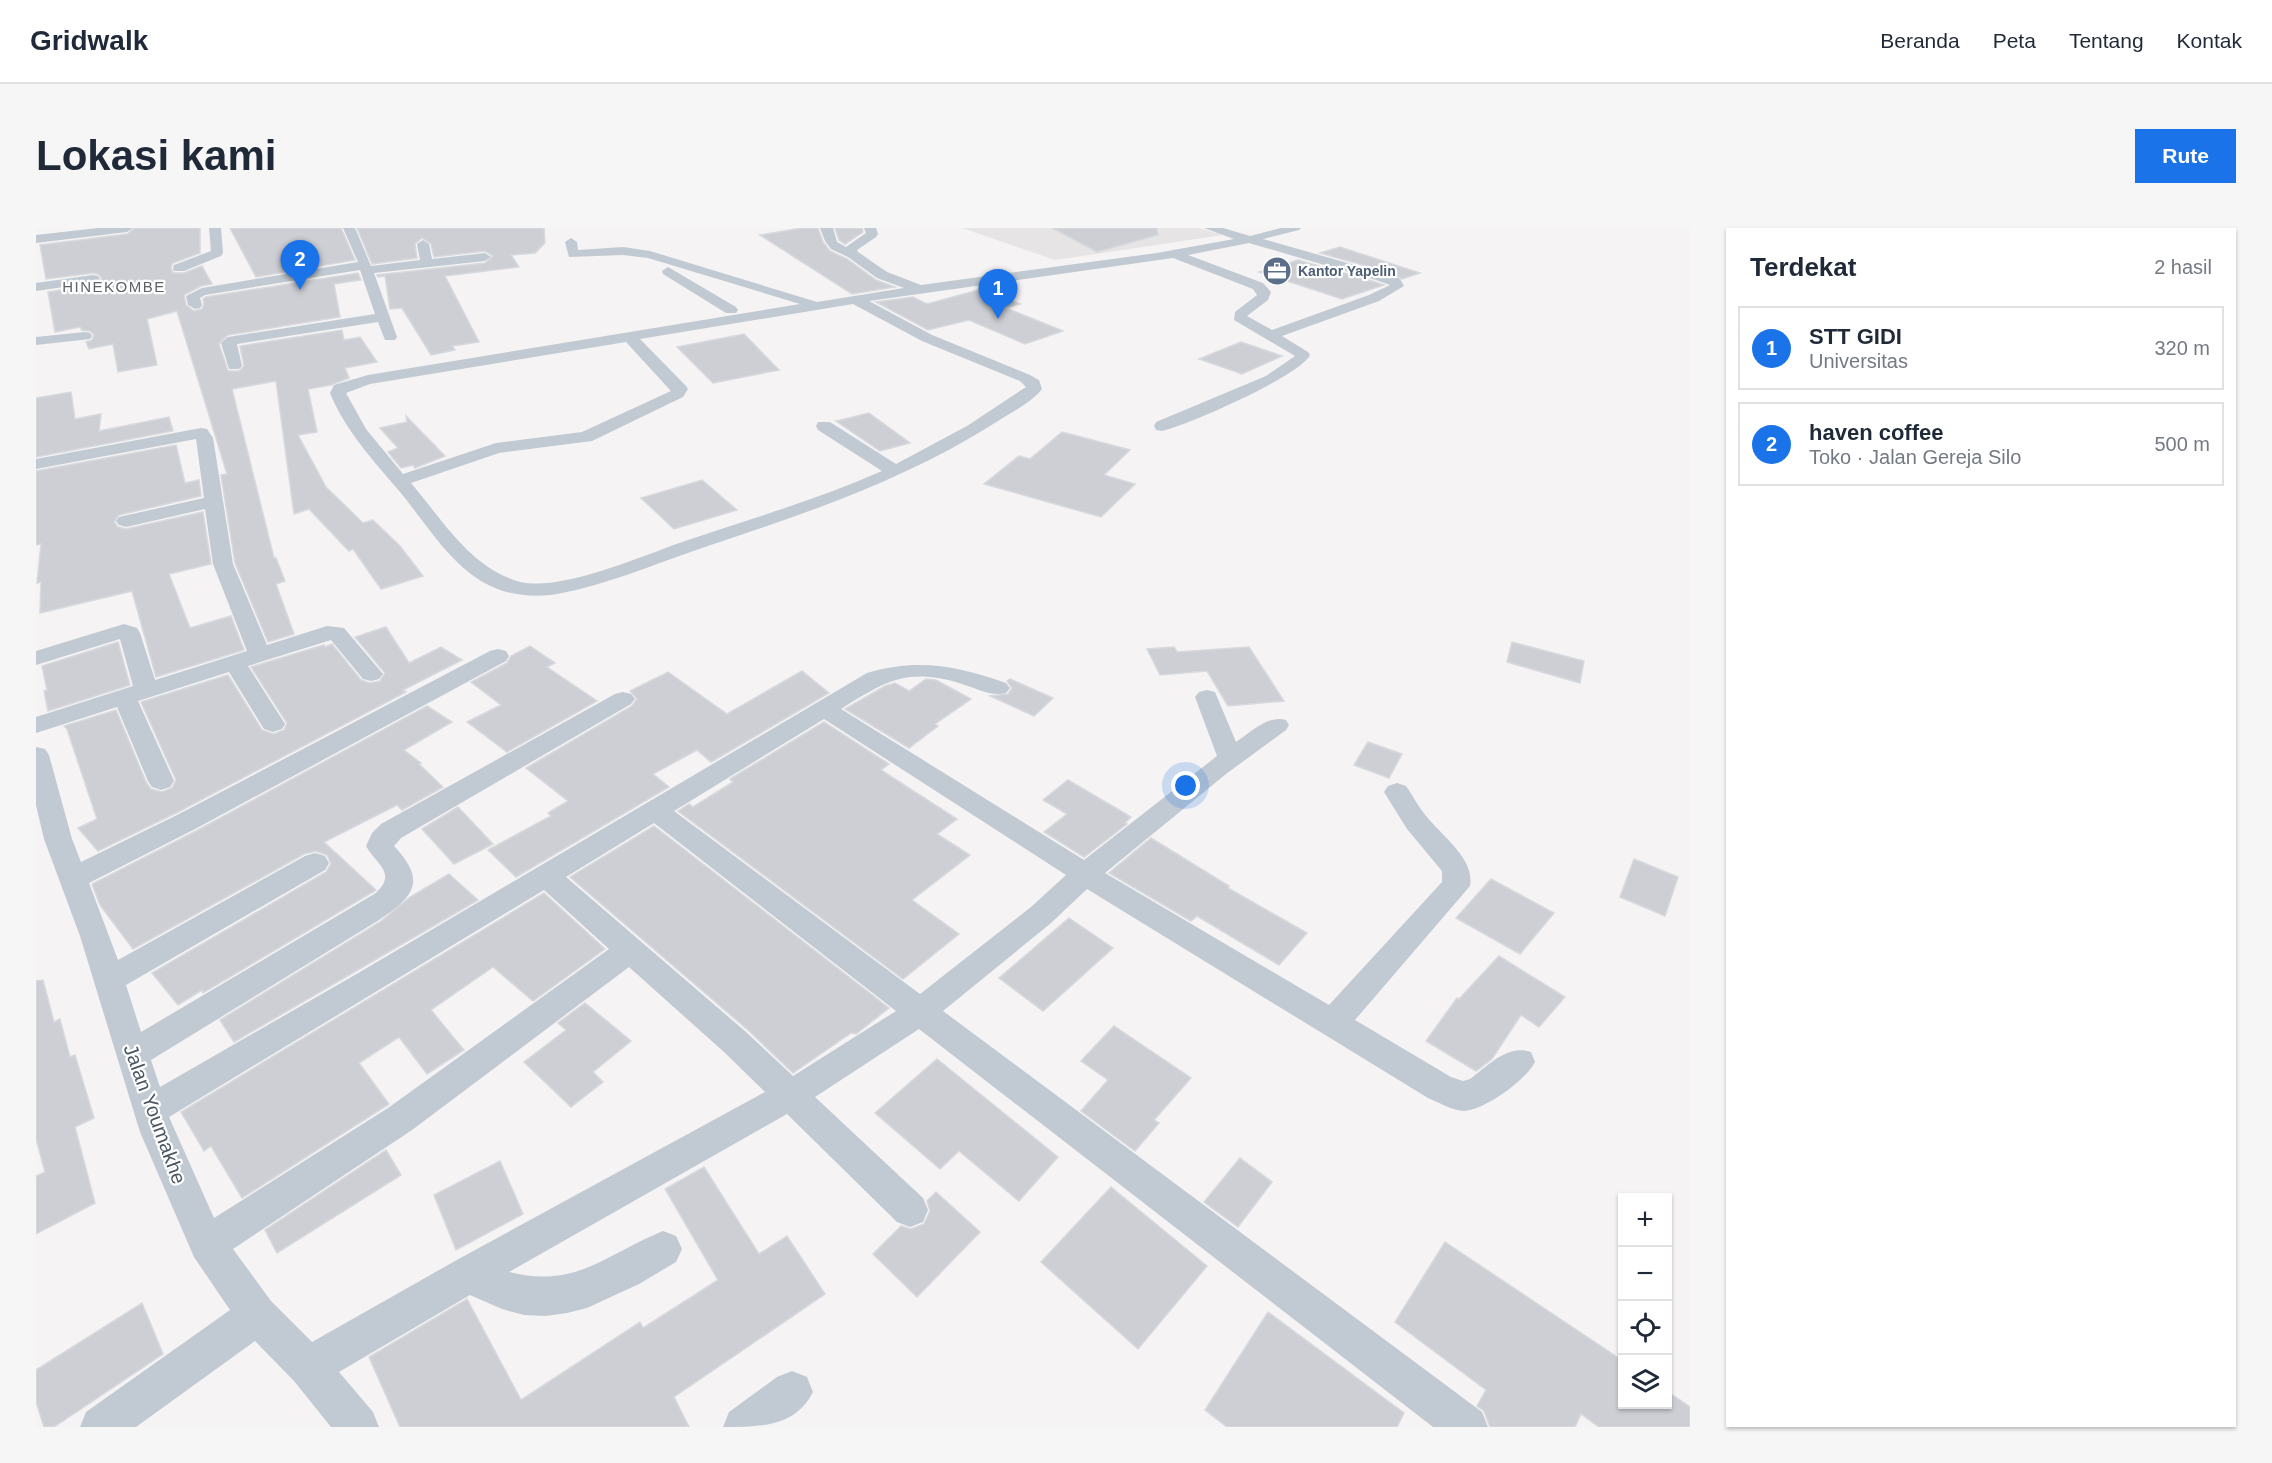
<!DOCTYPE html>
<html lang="id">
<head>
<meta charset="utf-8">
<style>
	body { margin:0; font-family:Arial,sans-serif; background:#f6f6f7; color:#1f2937 }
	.controls { position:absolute; right:18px; bottom:18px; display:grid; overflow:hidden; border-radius:0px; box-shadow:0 2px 4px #0004 }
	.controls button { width:54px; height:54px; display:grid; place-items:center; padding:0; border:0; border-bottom:2px solid #e0e1e3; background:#fff; color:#1f2937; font:30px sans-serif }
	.you { position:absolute; left:1150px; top:558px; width:21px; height:21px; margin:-15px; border:4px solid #fff; border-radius:50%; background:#1a73e8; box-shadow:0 0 0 9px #1a73e833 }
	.badge { display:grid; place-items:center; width:39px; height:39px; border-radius:50%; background:#1a73e8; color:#fff; font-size:20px; font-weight:700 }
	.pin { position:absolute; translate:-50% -50px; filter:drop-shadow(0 2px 3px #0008) }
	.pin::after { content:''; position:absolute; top:32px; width:21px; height:18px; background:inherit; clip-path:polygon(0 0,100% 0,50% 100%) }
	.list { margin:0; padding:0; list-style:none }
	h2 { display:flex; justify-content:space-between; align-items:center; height:78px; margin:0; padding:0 24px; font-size:26px }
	h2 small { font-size:20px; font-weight:400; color:#747a83 }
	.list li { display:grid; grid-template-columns:39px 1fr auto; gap:18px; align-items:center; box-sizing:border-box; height:84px; margin:0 12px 12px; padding:0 12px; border:2px solid #e0e1e3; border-radius:0px }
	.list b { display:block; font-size:22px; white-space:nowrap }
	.list p { margin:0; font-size:20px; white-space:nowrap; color:#747a83 }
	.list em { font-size:20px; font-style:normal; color:#747a83 }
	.icon { flex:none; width:33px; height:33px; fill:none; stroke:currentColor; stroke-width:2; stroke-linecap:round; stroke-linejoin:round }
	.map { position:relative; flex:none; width:1654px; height:1199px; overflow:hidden; border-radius:0px }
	header { display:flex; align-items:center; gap:36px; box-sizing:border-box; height:84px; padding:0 30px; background:#fff; border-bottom:2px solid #e0e1e3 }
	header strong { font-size:28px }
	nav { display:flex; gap:33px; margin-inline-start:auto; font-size:21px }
	.intro { display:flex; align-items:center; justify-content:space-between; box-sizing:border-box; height:144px; padding:0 36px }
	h1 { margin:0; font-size:42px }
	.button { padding:15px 27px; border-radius:0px; background:#1a73e8; color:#fff; font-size:21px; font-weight:700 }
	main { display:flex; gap:36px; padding:0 36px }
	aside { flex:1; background:#fff; border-radius:0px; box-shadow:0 2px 4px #0004 }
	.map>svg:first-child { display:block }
	.education { fill:#e6e4e5 }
	.building { fill:#cdcfd5; stroke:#d7d9de; stroke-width:1.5 }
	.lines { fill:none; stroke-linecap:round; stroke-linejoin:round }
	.minor { fill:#c1cad2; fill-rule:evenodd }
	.labels { text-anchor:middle; stroke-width:4.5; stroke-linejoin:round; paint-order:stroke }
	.far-service-label { font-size:14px; font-weight:bold; fill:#4e5e75; stroke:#fff; text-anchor:start }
	.far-neighbourhood-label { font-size:15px; letter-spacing:1.5px; fill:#5f6368; stroke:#fff }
	.near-street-label { font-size:20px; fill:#4a5661; stroke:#fff }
</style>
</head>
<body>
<header>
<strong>Gridwalk</strong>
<nav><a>Beranda</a><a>Peta</a><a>Tentang</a><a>Kontak</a></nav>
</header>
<div class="intro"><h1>Lokasi kami</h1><a class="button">Rute</a></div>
<main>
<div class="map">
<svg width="1654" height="1199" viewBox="0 0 1654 1199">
	<rect width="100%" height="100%" fill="#f5f3f3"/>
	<polygon class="education" points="926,0 1162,0 1187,7 1019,32"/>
	<g class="building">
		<polygon points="99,0 164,0 164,25 137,35 135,39 137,45 148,45 166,38 176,56 165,58 148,67 150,77 158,83 166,81 168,76 167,71 170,69 322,45 325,52 298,56 304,89 192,107 183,116 192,143 203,143 208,138 204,118 306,102 308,112 324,109 341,134 309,140 313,150 295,157 272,161 281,204 262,207 290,259 327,295 337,292 364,318 387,348 345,361 317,321 313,323 273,281 258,286 240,153 196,161 238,330 240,330 249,353 240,356 258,406 232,414 199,335 185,247 191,246 141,83 111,91 121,137 82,144 77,116 53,121 50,114 56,112 58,107 54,103 46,102 44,99 19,104 12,64 62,56 66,50 62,46 57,45 10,51 4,17 91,6"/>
		<polygon points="194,0 305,0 319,32 220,49"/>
		<polygon points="321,0 508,0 509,15 499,25 475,27 483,39 409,48 443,114 416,118 419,122 395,127 366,80 354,81 349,48 342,49 341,47 449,35 457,28 449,23 398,29 395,16 386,10 379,16 381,30 336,36"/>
		<polygon points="766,0 782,0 787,14 794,23 811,31 840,52 859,59 816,66 724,7"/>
		<polygon points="799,0 826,0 827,4 809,16 803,12"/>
		<polygon points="1016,0 1121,0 1122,7 1061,24"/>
		<polygon points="1304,19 1384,45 1366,51 1351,44 1284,25"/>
		<polygon points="1262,32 1339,54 1348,57 1306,71 1223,44"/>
		<polygon points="946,61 984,76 970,80 1027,103 989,116 933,92 892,102 840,74 877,69 891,76"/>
		<polygon points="708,106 743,142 677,155 641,119"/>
		<polygon points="1205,114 1246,128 1206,146 1163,131"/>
		<polygon points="35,164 39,191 65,186 63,203 133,189 137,203 0,229 0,170"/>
		<polygon points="833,185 874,215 844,223 800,193"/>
		<polygon points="370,188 409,228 379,240 377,237 365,240 352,224 362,220 344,200 371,194"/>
		<polygon points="1026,204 1094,222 1068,247 1099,256 1065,289 948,256 983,228 994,231"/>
		<polygon points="140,217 149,255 163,252 165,268 83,287 78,294 82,299 90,301 167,284 175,336 133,346 154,400 195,388 208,422 120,449 96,363 4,385 5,354 1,355 5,316 0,317 0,243"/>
		<polygon points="666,252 701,282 638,301 605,270"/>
		<polygon points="350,399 373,435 405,419 426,432 367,462 370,464 142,584 62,623 42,600 61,591 31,501 28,498 80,482 110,554 115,561 126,564 136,560 140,552 105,474 192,447 226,502 238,506 248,502 251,495 215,439 288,417 289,419 296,416 325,452 334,455 344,453 349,445 319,409"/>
		<polygon points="82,414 94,457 12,483 8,463 11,462 6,438"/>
		<polygon points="1476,414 1548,433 1544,455 1471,434"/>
		<polygon points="494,418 519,435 511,439 561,473 471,524 431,494 465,477 435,454 471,435 475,428"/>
		<polygon points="1138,419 1141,424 1213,419 1248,473 1192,478 1171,443 1124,447 1111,421"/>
		<polygon points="766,443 793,465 675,534 661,522 617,546 633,559 480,649 452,622 515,588 512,585 532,573 490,540 596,478 601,471 594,463 632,444 691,486"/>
		<polygon points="890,451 900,452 935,471 899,496 902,498 873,520 809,481 849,458 859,455 873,463"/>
		<polygon points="974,451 1017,470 998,488 954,468 972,466 976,460 971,453"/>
		<polygon points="391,478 416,494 368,522 385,535 383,536 407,559 366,582 361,577 288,614 340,662 167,765 166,762 142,777 116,745 290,644 295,636 291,627 280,623 268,626 97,721 64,677 56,656 162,602"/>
		<polygon points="788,494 853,536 845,542 921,591 901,606 934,627 876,672 923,706 867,751 642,583 653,576 657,579 697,554 694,551"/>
		<polygon points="1332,514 1366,526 1353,550 1318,537"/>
		<polygon points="1032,552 1095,589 1089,595 1091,596 1048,629 1008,604 1031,586 1007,572"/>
		<polygon points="422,579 457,616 418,636 386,601"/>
		<polygon points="618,598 853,780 820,806 815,805 757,845 712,802 534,649"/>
		<polygon points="1115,610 1193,658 1192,660 1271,705 1243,737 1161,688 1155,693 1073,645"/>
		<polygon points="1598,631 1642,649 1629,688 1584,669"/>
		<polygon points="413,646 442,672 198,814 184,792 344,694 374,669"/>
		<polygon points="1455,651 1518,685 1484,726 1420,690"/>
		<polygon points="508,665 569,721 497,773 457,739 395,782 428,822 391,846 363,809 323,835 353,876 206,970 175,918 168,923 145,884"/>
		<polygon points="1033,690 1077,720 1007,783 963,750"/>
		<polygon points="1463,728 1529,769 1503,799 1485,787 1456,831 1440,843 1390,813 1421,770 1423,771"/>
		<polygon points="7,752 18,794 24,791 34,829 39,827 58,890 39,899 59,975 0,1006 0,948 9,944 0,911 0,753"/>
		<polygon points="549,775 595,813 557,844 567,854 535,879 488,834 530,802 522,795"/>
		<polygon points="1078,798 1155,850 1118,892 1123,895 1099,923 1045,883 1072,852 1045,833"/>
		<polygon points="901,831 1022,929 983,973 923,923 904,941 839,885"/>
		<polygon points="350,922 365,947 241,1025 229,1002"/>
		<polygon points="1204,930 1236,954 1202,999 1168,974"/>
		<polygon points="464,933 487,986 420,1022 398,967"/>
		<polygon points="668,939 723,1026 751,1008 789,1066 638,1169 653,1199 364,1199 333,1129 431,1071 485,1172 604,1094 607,1100 682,1052 629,961"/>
		<polygon points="1075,959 1171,1038 1102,1121 1005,1034"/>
		<polygon points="900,964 944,1004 881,1069 837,1026 865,998 875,1001 888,996 894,983 891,973"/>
		<polygon points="1409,1014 1587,1133 1587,1176 1632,1176 1632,1164 1654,1179 1654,1199 1563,1199 1545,1186 1539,1199 1454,1199 1448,1183 1441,1178 1450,1162 1359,1094"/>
		<polygon points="106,1075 127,1126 18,1199 8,1199 0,1174 0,1142"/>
		<polygon points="1232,1084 1368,1185 1361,1199 1191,1199 1169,1182"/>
	</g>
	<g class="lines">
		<g class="minor">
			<polygon points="62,0 97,0 91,4 0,15 0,7"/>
			<polygon points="173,0 185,0 187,25 185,28 148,43 138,43 137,40 138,37 175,23"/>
			<polygon points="307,0 319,0 335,38 384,32 381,16 387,12 393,16 396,31 449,25 455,29 449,33 338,45 361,109 359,112 349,112 342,94 201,116 206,138 203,141 193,141 185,115 192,109 339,86 324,42 169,67 164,70 166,77 164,80 159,81 152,77 150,68 166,60 322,34"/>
			<path d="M784 0H797L801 14 810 19 830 5 828 0H840L842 6 840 9 821 22 822 24 851 44 885 57 1121 25 1198 11 1168 0H1187L1214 8 1245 0H1265L1263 2 1227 11 1350 46 1364 51 1368 58 1343 73 1246 108 1272 124 1274 127C1264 148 1152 197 1126 203L1120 202 1118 198 1120 194 1230 148 1259 128 1198 92 1199 84 1221 67 1217 61 1137 30 833 73 896 107 994 147 1003 152 1006 161C996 174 976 184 962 193 868 253 768 286 663 321 616 337 570 357 521 366 503 369 485 368 467 363 420 348 394 300 364 264 338 233 310 204 294 165L298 157 332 147 764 76 612 30 587 27 533 29 529 14 535 10 541 14 542 22 587 19 614 23 781 74 868 60 841 50 812 29 795 21 789 13ZM1213 15 1340 52 1354 57 1333 67 1236 102 1211 88 1232 72 1235 64 1227 55 1152 27ZM817 76 886 113 984 153 990 159 931 198 860 236 794 194H782L780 198 782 202 846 243C783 271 717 290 652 312 610 326 522 366 481 353 434 339 405 290 375 255L463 225 556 213 647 169 652 161 650 158 604 111ZM590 114 635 163 546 204 460 215 367 246 330 201 310 165 334 156Z"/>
			<polygon points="632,39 700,79 702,82 700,85 690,85 627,46 626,43"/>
			<polygon points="57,47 62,48 64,51 62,54 0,63 0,55"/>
			<polygon points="49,104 54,105 56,108 54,111 0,117 0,109"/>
			<polygon points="165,200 171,201 177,210 197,336 231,417 291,398 308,400 347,446 343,451 335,453 327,451 295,412 212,438 249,496 246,501 237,504 228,501 193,444 102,473 138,553 134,559 125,562 116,559 112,553 81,479 0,505 0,489 97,458 84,411 0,437 0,423 88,396 101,400 104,405 119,452 211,423 177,336 169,281 90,299 83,297 80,293 83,289 168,270 160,211 0,241 0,231"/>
			<path d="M462 421 470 423 473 428 470 433 161 600 53 655 82 732 269 628 279 625 289 628 293 635 289 642 90 757 105 804 340 665C361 645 341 637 330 618L336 605 345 596 579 466 587 464 595 466 599 471 595 476 365 610 358 618C390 652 380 668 343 692L115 832 124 859 324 744 831 445C883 430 920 438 970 455L974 460 970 465C955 469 940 460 926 456 871 439 850 453 805 481L1048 632 1181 528 1159 469 1163 464 1171 462 1179 464 1200 514C1215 504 1231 487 1250 492L1253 497 1250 502 1190 546 1069 645 1293 777 1406 654V643L1371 601 1348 564 1352 558 1361 555 1370 558C1377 568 1383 580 1391 589 1407 609 1439 631 1434 658L1319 792 1415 849 1427 853 1434 851C1452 838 1471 816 1495 824L1499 834C1490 852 1449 882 1428 883 1417 883 1402 874 1392 870L1051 661 1015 695 907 783 1446 1184 1452 1199H1397L883 801 779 869 887 970 892 982 887 994 874 999 861 994 751 886 473 1044C541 1061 570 1026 627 1003L640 1008 646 1021 640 1034 603 1056 551 1080 531 1085 510 1088 488 1087 466 1081 434 1067 303 1144 337 1184 343 1199H295L258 1153 219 1113 100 1199H44L50 1184 194 1082 158 1029 104 904 44 708 8 611 0 577V519L9 521 13 527 36 611 45 634 143 586 454 423ZM788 491 1030 647 995 679 884 766 638 583ZM618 595 860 783 757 848 710 804 530 649ZM508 662 573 721 352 880 178 990 133 889ZM593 739 688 824 729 864 419 1033 276 1114 235 1073 197 1021 376 902Z"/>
			<path d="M756 1143 771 1149 777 1164C759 1199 725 1199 687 1199L693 1184 741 1149Z"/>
		</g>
	</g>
	<defs>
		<g id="office-disc" transform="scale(1.5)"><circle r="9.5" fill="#5c6f8a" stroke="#fff"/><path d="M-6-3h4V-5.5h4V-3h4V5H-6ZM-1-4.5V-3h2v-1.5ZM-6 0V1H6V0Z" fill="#fff"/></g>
	</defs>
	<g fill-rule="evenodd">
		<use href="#office-disc" x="1241" y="43"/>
	</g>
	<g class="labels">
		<g class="far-service-label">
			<text x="1262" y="48">Kantor Yapelin</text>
		</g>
		<g class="far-neighbourhood-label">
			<text x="78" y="64">HINEKOMBE</text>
		</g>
		<g class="near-street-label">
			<text transform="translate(119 886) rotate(70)" y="7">Jalan Youmakhe</text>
		</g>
	</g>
</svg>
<div class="controls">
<button>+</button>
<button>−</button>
<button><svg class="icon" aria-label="locate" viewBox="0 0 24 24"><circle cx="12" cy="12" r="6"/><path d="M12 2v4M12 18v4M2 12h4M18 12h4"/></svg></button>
<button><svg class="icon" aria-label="layers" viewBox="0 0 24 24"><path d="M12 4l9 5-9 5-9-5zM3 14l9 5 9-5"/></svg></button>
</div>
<div class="you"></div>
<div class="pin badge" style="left:962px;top:91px">1</div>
<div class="pin badge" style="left:264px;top:62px">2</div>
</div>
<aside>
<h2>Terdekat<small>2 hasil</small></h2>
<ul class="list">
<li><span class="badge">1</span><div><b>STT GIDI</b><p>Universitas</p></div><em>320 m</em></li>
<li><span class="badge">2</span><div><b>haven coffee</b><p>Toko · Jalan Gereja Silo</p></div><em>500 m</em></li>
</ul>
</aside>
</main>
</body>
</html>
